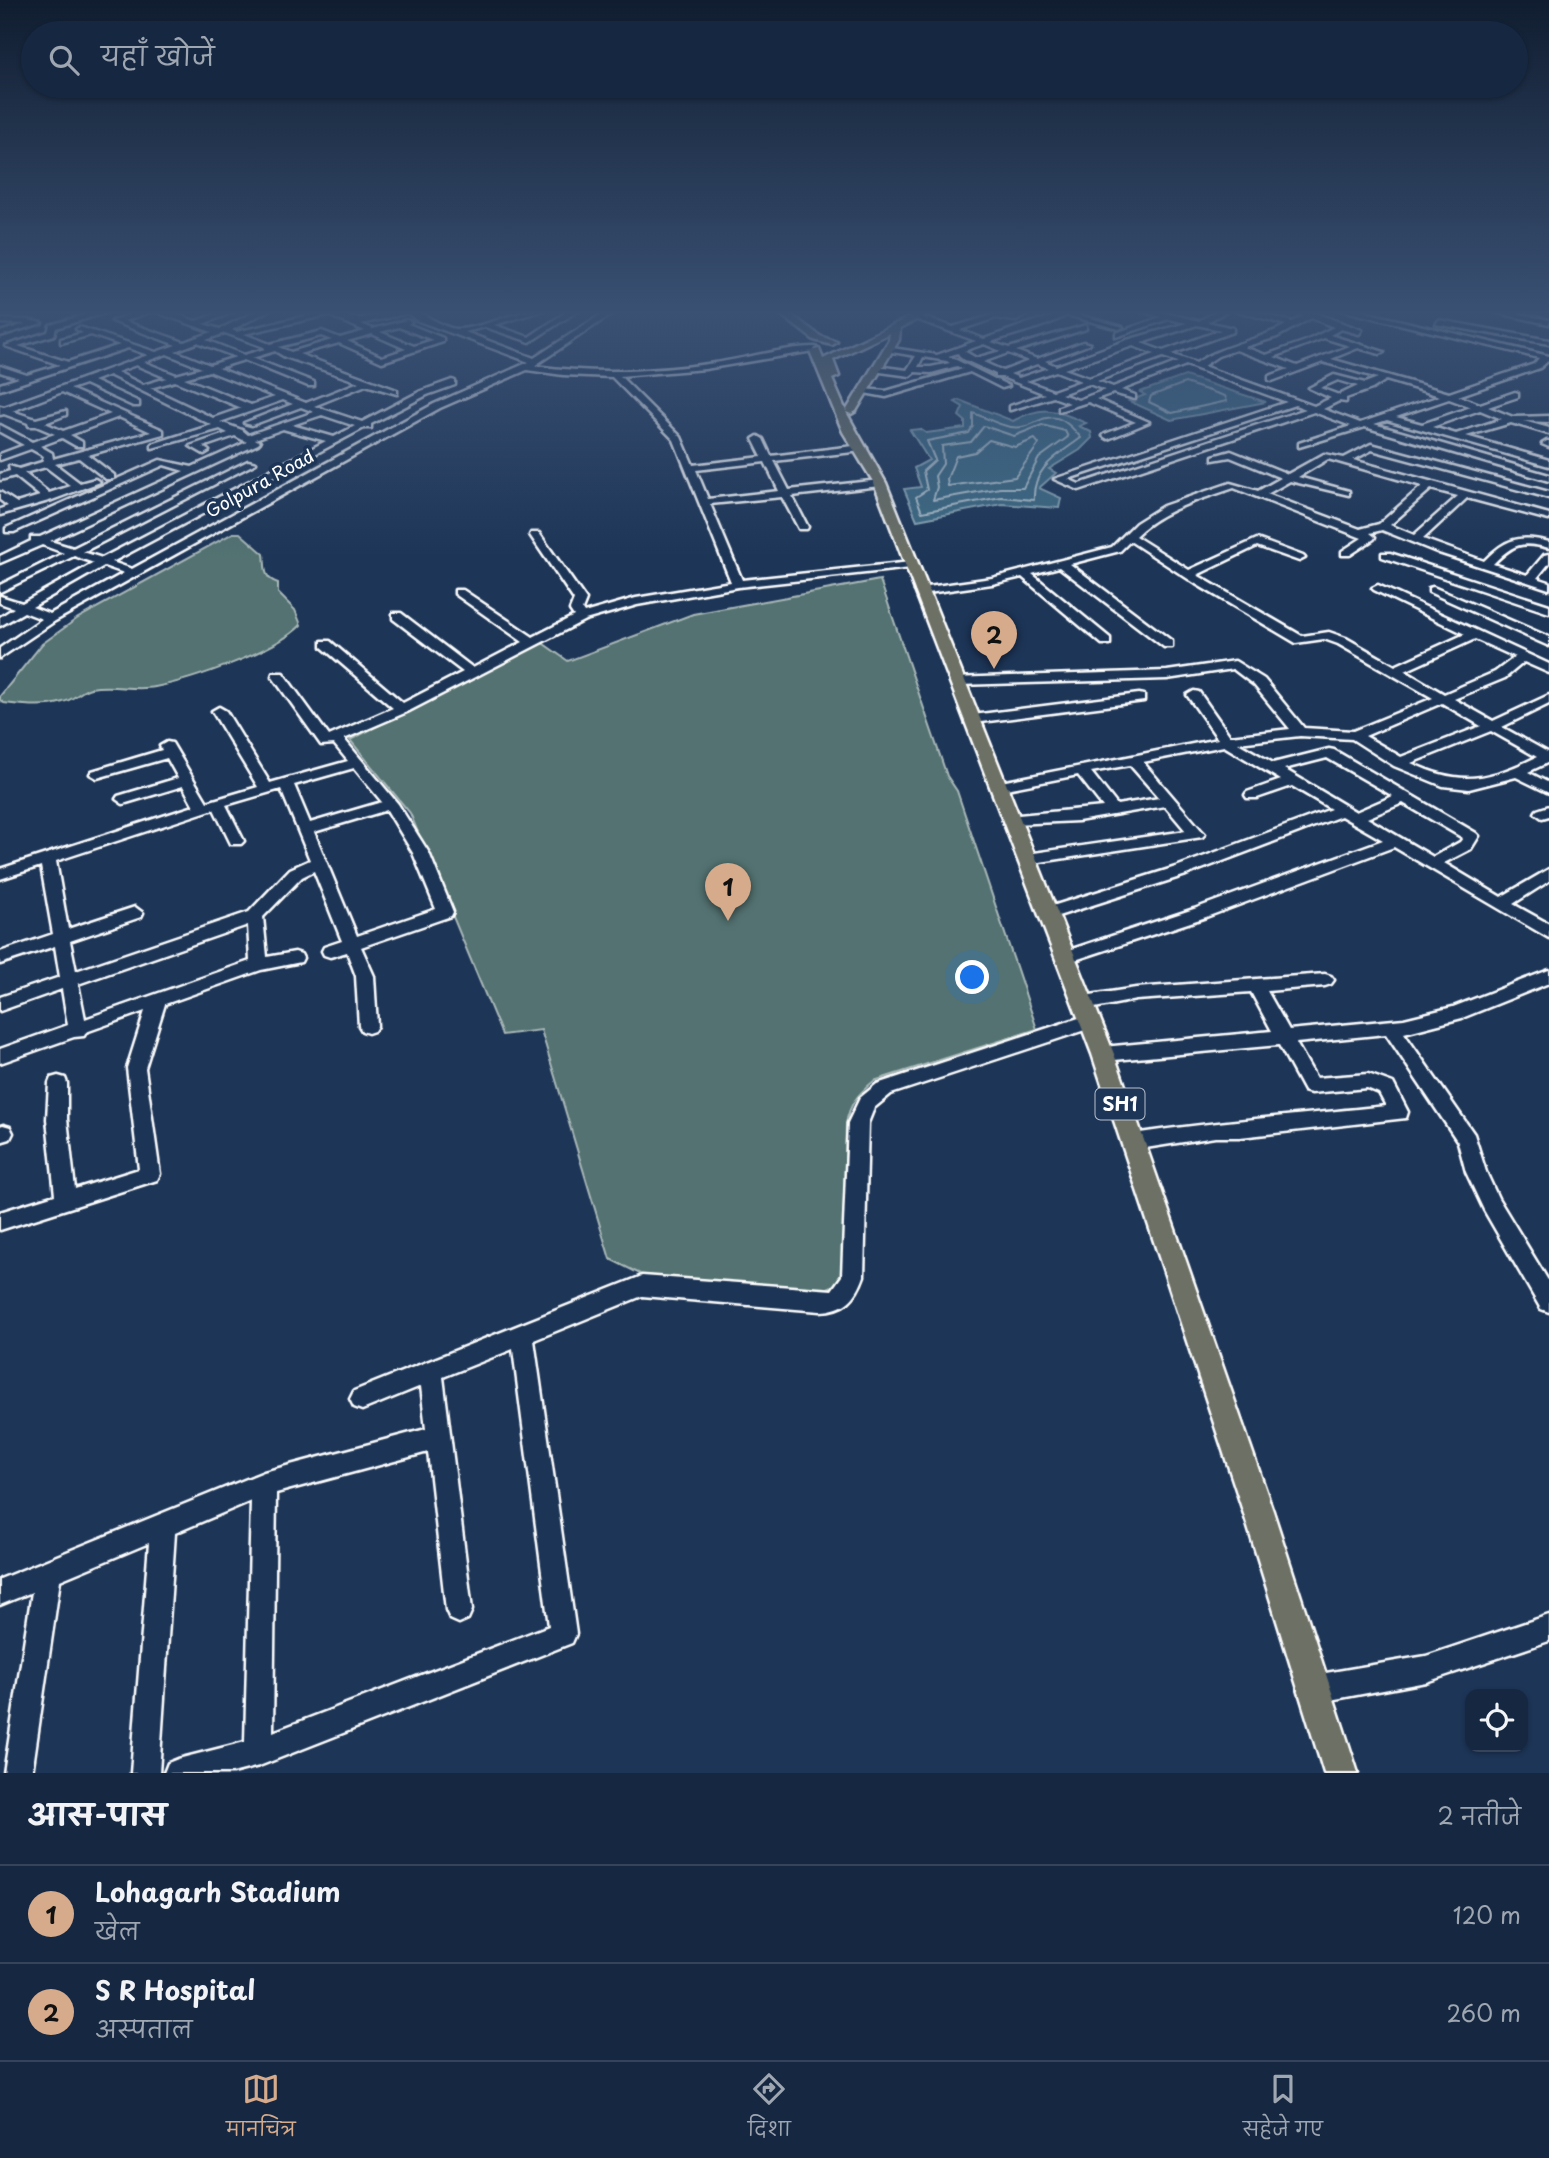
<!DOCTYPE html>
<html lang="hi">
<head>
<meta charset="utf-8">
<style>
	body { margin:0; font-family:"Playpen Sans","Playpen Sans Deva",sans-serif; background:#23344c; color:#f1f3f6 }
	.controls { position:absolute; right:21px; bottom:21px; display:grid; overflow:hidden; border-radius:14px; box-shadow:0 2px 5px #0004 }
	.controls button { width:63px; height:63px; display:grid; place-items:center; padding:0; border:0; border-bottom:2px solid #35445a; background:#162841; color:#f1f3f6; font:35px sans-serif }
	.you { position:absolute; left:973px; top:978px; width:24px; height:24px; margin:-18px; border:5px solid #fff; border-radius:50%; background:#1a73e8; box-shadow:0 0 0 10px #1a73e833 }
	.badge { display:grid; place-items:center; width:46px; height:46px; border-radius:50%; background:#d6ab8b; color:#111; font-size:23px; font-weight:700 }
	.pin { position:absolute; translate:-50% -58px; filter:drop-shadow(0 2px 4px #0008) }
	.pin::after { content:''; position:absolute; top:37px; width:24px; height:21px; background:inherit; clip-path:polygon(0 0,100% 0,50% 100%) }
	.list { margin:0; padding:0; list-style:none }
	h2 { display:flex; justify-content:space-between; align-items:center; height:91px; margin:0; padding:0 28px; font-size:30px }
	h2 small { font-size:23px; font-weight:400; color:#9ea6b1 }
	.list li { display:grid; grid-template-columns:46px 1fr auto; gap:21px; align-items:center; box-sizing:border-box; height:98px; padding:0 28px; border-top:2px solid #35445a }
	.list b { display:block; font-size:26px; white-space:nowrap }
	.list p { margin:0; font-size:23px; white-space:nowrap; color:#9ea6b1 }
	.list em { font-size:23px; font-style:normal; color:#9ea6b1 }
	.icon { flex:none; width:38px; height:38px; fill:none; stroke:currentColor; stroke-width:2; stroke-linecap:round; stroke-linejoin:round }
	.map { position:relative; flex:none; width:1549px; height:1773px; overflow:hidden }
	.search { position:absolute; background:#162841; box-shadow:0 2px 5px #0004; left:21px; right:21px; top:21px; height:77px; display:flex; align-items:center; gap:18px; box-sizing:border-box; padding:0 24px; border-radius:38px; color:#9ea6b1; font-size:26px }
	.sheet { height:287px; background:#162841 }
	nav { display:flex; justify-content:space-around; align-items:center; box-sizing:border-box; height:98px; border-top:2px solid #35445a; background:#162841; font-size:19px; color:#9ea6b1 }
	nav a { display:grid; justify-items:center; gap:4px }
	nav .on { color:#d6ab8b }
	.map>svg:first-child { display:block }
	.green { fill:#537271; stroke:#a9b8b8; stroke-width:2 }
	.water { fill:#3e6a83; stroke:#8ba6b5; stroke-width:2 }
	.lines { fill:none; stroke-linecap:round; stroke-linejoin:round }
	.shore { stroke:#b2c3cd; stroke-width:2 }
	.minor-casing { stroke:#fff; stroke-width:5 }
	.major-casing { stroke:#fff; stroke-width:5 }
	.minor { fill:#1d3557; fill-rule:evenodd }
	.major { fill:#6c7065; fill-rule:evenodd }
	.labels { text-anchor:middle; stroke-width:7; stroke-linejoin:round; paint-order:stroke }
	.far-street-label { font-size:18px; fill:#fff; stroke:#1d3557 }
	.shield { fill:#1d3557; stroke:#bbc2cd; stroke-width:2 }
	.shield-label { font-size:19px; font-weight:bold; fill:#fff }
</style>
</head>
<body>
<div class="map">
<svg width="1549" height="1773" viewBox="0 0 1549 1773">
	<rect width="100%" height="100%" fill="#1d3557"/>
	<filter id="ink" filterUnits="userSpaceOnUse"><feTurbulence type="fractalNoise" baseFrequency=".0143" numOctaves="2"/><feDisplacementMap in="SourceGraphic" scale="14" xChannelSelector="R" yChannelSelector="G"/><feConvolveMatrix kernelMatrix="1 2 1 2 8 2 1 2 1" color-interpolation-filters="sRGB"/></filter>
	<g filter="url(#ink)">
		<g class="green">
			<path d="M233 533H240L264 554C266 566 262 578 278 583V593L295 610 301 625C276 651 192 680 155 687 134 691 112 684 91 688 81 690 74 700 63 702 45 708 23 705 4 703L0 700V696L42 644 78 618Z"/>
			<path d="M880 580 947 776 957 791 1037 1029 874 1081C859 1093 849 1104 846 1124L842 1273 836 1284 826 1289 642 1275 610 1259 541 1030 502 1035 410 813 350 740 541 642 568 661 693 614Z"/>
		</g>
		<g class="water">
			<polygon points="1185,376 1266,402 1171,420 1129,401 1145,395 1140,392"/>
			<path d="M959 400 1013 421C1044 404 1055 410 1086 423L1079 426 1091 432 1092 438 1080 450 1049 469 1056 473 1039 488 1061 498 1059 508 1002 504 917 520 904 489 921 487 914 468 929 460 910 430 920 429 926 433 965 428V421L959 416 963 407 955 402Z"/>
		</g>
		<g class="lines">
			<g class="shore">
				<polygon points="1185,383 1225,396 1227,401 1172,413 1149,402 1151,396"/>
				<path d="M973 413C985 417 998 425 1011 427 1039 432 1048 396 1081 438 1058 455 1032 468 1034 500L1001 497 922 512 916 497 927 490 923 471 935 460 927 441 969 433 973 426Z"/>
				<polygon points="1042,425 1065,431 1068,437 1039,458 1023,488 1000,488 933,500 937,487 935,476 943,464 942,446 971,442 984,426 1014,436"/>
				<polygon points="1035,439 1039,444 1015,477 948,486 947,479 956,456 975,452 989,440 1015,447"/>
			</g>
			<g class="minor-casing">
				<g id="minor">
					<path d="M101 310H114L56 328 54 335 18 346 68 362 120 345 91 335 61 343V339L83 333 76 329 80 327 156 352 176 345 112 321 141 310H164L196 321 227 310H239L203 324 220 329 259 310H269L232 330 236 332 331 310H346L337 313C368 327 379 308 410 310 424 311 443 330 459 329 488 327 514 310 544 310L494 325 529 337 569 310H579L530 342 485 327 465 332 534 358 608 310H618L534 366C595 374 655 372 715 363 743 359 790 346 816 347L813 351 705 369 620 376 681 437 693 465 762 457 753 439 758 436 763 439 771 456 862 445 867 448 862 451 774 461 789 490 880 480 885 483 880 486 792 496 808 527 807 529H799L782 497 710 504 742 580 911 562 917 565 911 568 738 587 637 605 585 620 407 712 344 739 398 804 429 853 453 912 451 916 361 947 374 976 377 1026 374 1031 368 1033 362 1031 359 1026 356 976 347 952 330 957 324 955 322 951 324 947 342 941 314 871 302 877 263 917 267 957 295 952 301 954 303 958 301 962 261 970 165 1004 145 1068 160 1174 157 1180 0 1230V1212L55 1195 47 1119 49 1083 51 1078 58 1076 65 1078 67 1083V1119L75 1189 139 1169 127 1068 145 1011 86 1032 84 1036 74 1037 0 1063V1049L68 1025 62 989 0 1011V997L60 977 55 946 0 964V952L53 934 41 866 0 879V869L194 806 183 786 123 804 116 799 118 796 178 778 167 758 97 778 90 774 92 771 162 750 160 746 167 742 172 743 207 802 258 787 212 711 219 707 226 711 270 783 348 761 334 744 321 745 272 676 273 673H283L329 736 393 708 322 647V641H330L403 703 463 672 393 619V613H401L473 668 523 642 455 594V590H463L533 637 574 616 570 610 574 600 530 535 531 533H539L586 600 582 610 584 613 636 598 731 582 674 440 612 377 563 375 527 370 440 408 55 621 0 658V648L42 619 24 612 0 626V617L14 608 0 603V596L22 603 94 563 74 556 0 592V585L64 553 42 545 0 563V556L31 541V537H40L184 471 164 465 14 532H6V528L160 460 192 467 247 442 235 436 203 447 209 451 204 454 190 446 228 433 220 429 152 448V444L212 425 109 375 93 381 139 402V406H133L85 384 70 389 163 430V434L88 455 114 475V479H106L79 458 55 464 80 483 95 479 100 482 52 500 0 515V509L8 506 0 500V492L17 503 40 496 15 476 0 480V474L10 471 9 466 19 469 42 462 44 456 31 449 0 460V454L24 445 0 432V425L32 442 55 434 36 426H29L28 423 4 414 0 415V406L4 407 148 355 128 348 0 390V384L19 378 0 372V366L27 375 60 365 5 346 48 332 50 325ZM153 311 212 332 184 342 124 321ZM408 313 416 320 529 362 434 404 132 569 112 562 364 428H371V424L427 395 455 385V381L452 380 421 391 362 422 314 406 366 385 397 394V390L299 354 339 343 382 362 443 342V338L408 324 411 322 407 320 373 329 361 324ZM328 315 365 331 340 338 322 331 270 344 244 334ZM399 327 433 340 414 346 380 332ZM225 333 264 347 265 349 244 355 206 340ZM372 334 406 349 382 357 347 341ZM321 336 332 340 291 352 278 347ZM199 342V343L236 357 210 365 175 351ZM275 351 285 357 359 382 306 403 218 368 244 360 308 386H314V382L252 358ZM167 354 202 368 176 375 144 362ZM136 365 167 378 143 385 117 372ZM209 371 275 397 251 405 184 378ZM175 381 242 408 213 418 150 388ZM62 392 111 414 63 431 45 423 66 415V411L36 419 12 411ZM283 400 293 404 244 423 252 425 301 407 314 412 248 435 242 430 220 422ZM322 415 355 426 334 437 292 425ZM119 417 151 432 53 459 52 453 40 446 62 438 76 446H82V442L70 435ZM283 429 326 441 102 558 83 552 256 463 248 461 73 548 50 541 258 444 260 442 255 439ZM765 462 779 491 708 499 696 470ZM46 467 71 486 49 493 24 473ZM104 566 124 573 50 614 32 607ZM354 768 382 802 310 823 294 785ZM281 789 310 860 290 869 249 912 76 971 70 941 141 917 143 913 135 907 68 929 56 861 214 809 231 844H241L244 841 226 805ZM387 810 413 853 436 909 357 936 314 832ZM248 925 250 961 85 1019 78 984Z"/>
					<path d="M1024 310H1034L1016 321 996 318 960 330 984 339 1038 320C1052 319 1062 310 1076 310L1072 313 1123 327 1119 329 1067 315C1044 328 1017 333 991 342L1009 348 1086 325V329L1016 351 1037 359 1083 342 1090 344 1045 361 1056 366 1127 340 1187 323 1169 319 1116 337V333L1161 317 1138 310H1153L1199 321 1219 310H1229L1207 322 1233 328V332L1171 354 1196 363C1225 344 1255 342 1286 325L1234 310H1248L1292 322 1304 316 1288 310 1315 313 1362 330 1359 334 1341 329 1330 335 1384 352 1380 354 1358 348 1331 359 1449 393 1534 364 1539 358 1341 310H1356L1549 356V360L1540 368 1458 396 1480 404 1515 392 1518 393V397L1488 407 1513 417 1549 416V422L1524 421 1549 428V434L1511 423 1466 436 1549 460V466L1387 420 1374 424 1549 475V481L1365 427 1299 447V443L1351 426 1314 412 1079 490 1054 479 1287 402 1186 365 1121 390 1135 395V399L1113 393 1096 399 1149 422 1108 439 1103 436 1105 434 1136 422 1088 402 1059 411V407L1070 403 1053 397 1010 410V406L1045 394 1002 377H996V374L961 358 958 353 948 356 1009 386 1002 388 970 372 886 397 859 392 863 389 886 391 963 369 957 366 931 373 915 372 910 376 873 371V367L876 366 907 370 916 356 886 351V347L937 355 976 341 910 317V313L953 327 996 314 1012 317ZM1311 318 1334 327 1306 341 1266 355 1244 347 1277 337ZM1197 325 1221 330 1163 351 1141 343ZM1324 338 1350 346 1297 366 1274 357ZM984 344 1001 351 976 358 964 351ZM1133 346 1155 354 1089 378 1064 369ZM1236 350 1289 369 1269 376V380L1272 381 1323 362 1378 378 1365 383 1334 375 1309 388 1331 398 1314 406 1203 366 1218 356ZM1008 353 1029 361 1003 371 983 362ZM923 357 947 361 950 363 931 367H918ZM1163 357 1178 362 1113 387 1097 381ZM1037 364 1048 368 1019 378 1010 374ZM1056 371 1081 381 1053 391 1026 381ZM1338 380 1358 386 1339 395 1320 388ZM1386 380 1440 396 1360 423 1323 409 1339 401 1346 402V398L1372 389ZM1089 384 1105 390 1078 400 1061 394ZM1449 399 1471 407 1422 424 1396 417ZM1295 405 1306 409 1079 484 1068 479ZM1480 410 1502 419 1456 434 1432 427Z"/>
					<polygon points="1484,310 1501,310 1549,320 1549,324"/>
					<polygon points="0,319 29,320 42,323 0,336 0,332 25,324 0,323"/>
					<polygon points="1439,320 1549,340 1549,344 1436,324"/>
					<polygon points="1547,441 1549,441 1549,447 1542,444"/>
					<path d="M1371 444 1549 492V498L1372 450 1353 460 1549 514V520L1467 498 1423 539 1484 561C1505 539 1520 534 1549 542V548C1521 541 1514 543 1493 564L1527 575 1544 555 1549 554V563L1537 578 1549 582V589L1439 553 1382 530 1370 533 1375 537 1374 539 1350 555H1342V551L1362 538 1234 488C1199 500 1162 509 1135 536L1189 570 1257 539 1303 556 1305 558 1299 561 1257 546 1197 575 1302 636 1329 632 1346 638 1395 666 1465 634 1374 590 1372 588 1378 585 1549 664V673L1524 662 1505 678 1454 699 1493 721 1549 695V704L1502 727 1549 753V762L1528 772 1549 783V793L1516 777 1469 789 1443 786 1394 766 1352 739 1300 736 1238 743 1273 763 1329 749 1334 750 1476 833 1479 836 1471 849 1444 863 1501 897 1549 869V881L1513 904 1549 924V938L1394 847 1206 917 1072 961H1060L1058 957 1060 953 1194 909 1383 840 1341 816 1186 875 1055 917H1043L1041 913 1043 909 1176 867 1331 809 1292 786 1257 798H1247L1245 795 1247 792 1281 780 1224 746 1143 762 1202 831 1205 834 1202 837 1027 864 1022 863 1019 859 1022 855 1027 854 1186 831 1165 806 1078 821 1013 824 1008 822 1006 819 1008 816 1103 807 1078 775 1001 790 994 786 996 783 1218 739 1187 695 1194 691 1199 692 1230 736 1290 729 1254 685 1233 669 1167 679 957 685 952 684V678L1167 671 1235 661 1264 679 1304 728 1353 731 1433 698 1338 644 1324 639 1296 643 1196 584 1130 541 1120 551 1070 564 1172 641V647H1164L1059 567 1032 574 1110 638V644H1102L1022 577 992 584 921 594 915 591 921 588 992 578 1112 547 1136 523 1163 506 1230 483 1258 491 1281 478 1230 457 1213 460V456L1231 451 1288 474 1324 454 1344 458ZM1328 459 1422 486 1379 524 1360 529 1267 494 1290 481 1349 495V491L1298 477ZM1431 489 1458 496 1414 535 1390 525ZM1475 639 1515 657 1495 672 1444 694 1405 671ZM1442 703 1481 726 1401 757 1365 736ZM1491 731 1537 757C1488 780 1461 787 1411 763ZM1327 758 1393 796 1356 812 1284 769ZM1130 765 1159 798 1117 805 1091 772ZM1403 803 1463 838 1460 842 1433 857 1367 818Z"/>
					<polygon points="1382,553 1390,553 1549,605 1549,613 1382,557"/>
					<polygon points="1433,587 1549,637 1549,646 1429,592 1429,588"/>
					<polygon points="1139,694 1144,695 1144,701 973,723 966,719 973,715"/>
					<polygon points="1549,806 1549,816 1542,818 1535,813 1537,810"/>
					<path d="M1549 970V983L1462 1018 1404 1033 1474 1134 1486 1172 1498 1198 1549 1282V1312L1541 1309 1484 1210 1466 1172 1458 1142 1386 1034 1296 1043 1316 1078 1368 1074 1393 1083 1408 1112 1406 1118 1240 1137H1215L1133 1150 1126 1148 1123 1142 1126 1136 1133 1134C1217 1121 1301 1115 1386 1106L1379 1093 1367 1088 1311 1093 1304 1091 1279 1045 1103 1061 1097 1059 1094 1054 1097 1049 1103 1047 1272 1031 1251 992 1136 1000 1084 1010 1078 1008 1075 1003 1078 998 1084 996 1136 988 1325 974 1331 976 1334 980 1331 984 1325 986 1267 991 1289 1030 1404 1019 1453 1007Z"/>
					<path d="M1091 1014 1097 1016 1100 1021 1097 1026 891 1094 874 1108 868 1123 864 1276C856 1299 845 1310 820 1311L642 1296 534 1340 576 1634 572 1643 259 1766 232 1773H164L168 1763 178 1759 245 1742 251 1501 175 1533 159 1773H131L149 1543 60 1580 32 1773H4L32 1592 0 1605V1579L264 1472 426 1429 421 1386 362 1410 354 1407 350 1399 354 1391 642 1276 832 1290 842 1276 848 1123 860 1098 877 1084ZM513 1349 549 1626 273 1732 276 1493 428 1452 446 1610 450 1619 459 1623 468 1619 472 1610 443 1377Z"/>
					<polygon points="3,1125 10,1127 13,1133 10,1139 0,1142 0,1126"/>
					<polygon points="1549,1615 1549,1641 1426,1682 1314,1703 1304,1699 1300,1689 1304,1679 1314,1675 1426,1656"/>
				</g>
			</g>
			<g class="major-casing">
				<g id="major">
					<polygon points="775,310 785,310 820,336 837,342 832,345 814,340"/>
					<path d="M924 310H936L900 328 899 340 856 411 851 414 846 412 886 483 1114 1054 1273 1511 1358 1773H1324L1243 1511 1092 1054 874 483 843 432 810 351 819 349 823 359ZM890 333 889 340 846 411 832 379 839 376 833 360Z"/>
				</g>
			</g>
			<use href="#minor" class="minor"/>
			<use href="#major" class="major"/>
		</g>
	</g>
	<linearGradient id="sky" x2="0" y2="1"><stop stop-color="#101d30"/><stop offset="0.56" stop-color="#3a5174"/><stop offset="1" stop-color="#3a5174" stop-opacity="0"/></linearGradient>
	<rect width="1549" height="558" fill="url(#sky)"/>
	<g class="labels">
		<g class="far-street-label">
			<text transform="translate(260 484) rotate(-29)" y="6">Golpura Road</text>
		</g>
		<rect class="shield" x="1095.5" y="1088.5" width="49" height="31" rx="5"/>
		<g class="shield-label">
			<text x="1120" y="1111">SH1</text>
		</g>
	</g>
</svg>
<div class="controls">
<button><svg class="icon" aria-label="locate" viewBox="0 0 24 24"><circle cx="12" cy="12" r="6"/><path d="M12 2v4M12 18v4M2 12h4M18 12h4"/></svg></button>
</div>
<div class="you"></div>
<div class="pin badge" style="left:728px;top:921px">1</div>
<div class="pin badge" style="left:994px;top:669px">2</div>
<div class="search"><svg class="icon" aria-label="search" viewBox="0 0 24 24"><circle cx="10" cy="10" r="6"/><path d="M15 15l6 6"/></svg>यहाँ खोजें</div>
</div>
<section class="sheet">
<h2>आस-पास<small>2 नतीजे</small></h2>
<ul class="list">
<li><span class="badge">1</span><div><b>Lohagarh Stadium</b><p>खेल</p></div><em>120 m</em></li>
<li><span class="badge">2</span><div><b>S R Hospital</b><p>अस्पताल</p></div><em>260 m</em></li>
</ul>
</section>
<nav>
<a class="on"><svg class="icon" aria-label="map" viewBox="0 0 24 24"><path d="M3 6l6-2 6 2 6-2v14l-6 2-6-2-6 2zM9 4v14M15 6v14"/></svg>मानचित्र</a>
<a><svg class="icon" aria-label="directions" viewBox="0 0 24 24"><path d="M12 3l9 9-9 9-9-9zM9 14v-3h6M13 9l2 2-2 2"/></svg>दिशा</a>
<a><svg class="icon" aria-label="saved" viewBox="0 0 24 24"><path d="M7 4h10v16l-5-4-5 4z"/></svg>सहेजे गए</a>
</nav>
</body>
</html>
